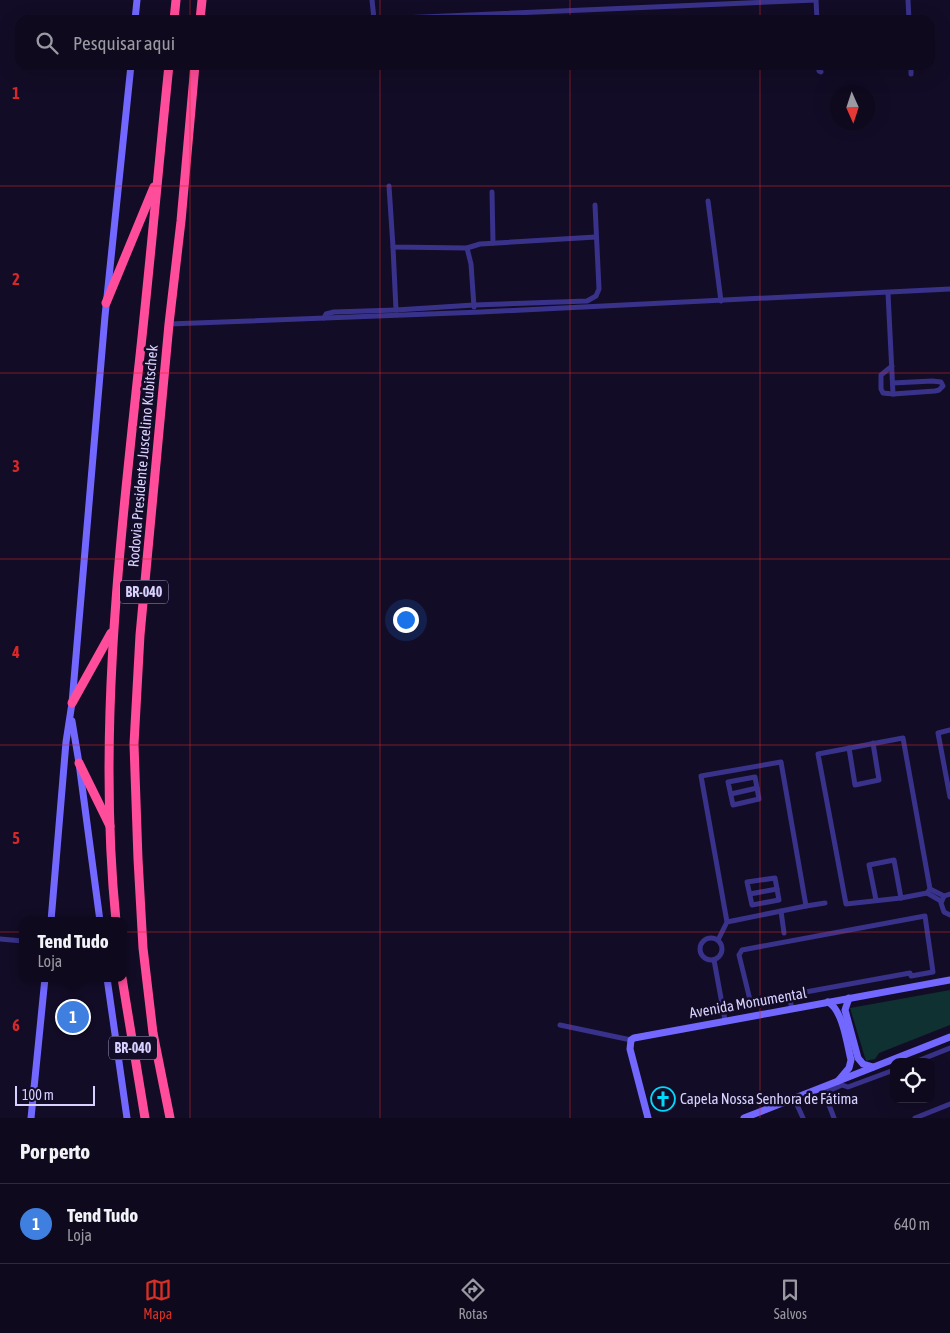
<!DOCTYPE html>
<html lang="pt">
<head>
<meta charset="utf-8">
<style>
	body { margin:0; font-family:"Asap Condensed",sans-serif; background:#171225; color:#f1f3f6 }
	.controls { position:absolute; right:15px; bottom:15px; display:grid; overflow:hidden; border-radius:10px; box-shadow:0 5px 20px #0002 }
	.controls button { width:45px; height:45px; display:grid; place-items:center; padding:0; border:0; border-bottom:1px solid #2e2a3b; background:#0e091c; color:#f1f3f6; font:25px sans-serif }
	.compass { position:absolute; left:830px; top:85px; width:45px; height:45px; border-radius:50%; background:#0e091c; box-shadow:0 5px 20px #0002; rotate:177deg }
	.scale { position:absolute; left:15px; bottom:12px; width:80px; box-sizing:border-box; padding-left:5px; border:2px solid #d8d1ff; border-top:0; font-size:14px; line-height:18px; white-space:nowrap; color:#d8d1ff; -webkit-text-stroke:4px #120c26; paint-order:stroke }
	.you { position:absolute; left:405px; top:619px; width:18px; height:18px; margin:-12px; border:4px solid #fff; border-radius:50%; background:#1a73e8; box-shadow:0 0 0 8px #1a73e833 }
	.badge { display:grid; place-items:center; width:32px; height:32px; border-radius:50%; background:#d93025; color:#fff; font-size:16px; font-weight:700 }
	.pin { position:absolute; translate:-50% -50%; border:2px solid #fff; box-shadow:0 1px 5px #0006 }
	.popup { position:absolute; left:19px; top:917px; width:108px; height:65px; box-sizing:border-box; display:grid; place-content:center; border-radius:10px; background:#0e091c; filter:drop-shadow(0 1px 4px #0005); font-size:16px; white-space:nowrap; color:#9b9aa3 }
	.popup b { font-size:19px; color:#f1f3f6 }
	.popup::after { content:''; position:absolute; left:50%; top:100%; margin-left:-10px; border:10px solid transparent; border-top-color:#0e091c }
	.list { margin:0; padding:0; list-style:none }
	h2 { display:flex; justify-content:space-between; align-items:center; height:65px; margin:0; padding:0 20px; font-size:21px }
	h2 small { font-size:16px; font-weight:400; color:#9b9aa3 }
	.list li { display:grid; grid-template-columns:32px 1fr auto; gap:15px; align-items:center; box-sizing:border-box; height:80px; padding:0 20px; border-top:1px solid #2e2a3b }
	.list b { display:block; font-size:19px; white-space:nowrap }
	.list p { margin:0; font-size:16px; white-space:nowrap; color:#9b9aa3 }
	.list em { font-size:16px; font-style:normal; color:#9b9aa3 }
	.icon { flex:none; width:28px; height:28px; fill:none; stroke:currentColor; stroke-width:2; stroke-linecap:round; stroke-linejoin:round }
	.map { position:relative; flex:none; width:950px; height:1118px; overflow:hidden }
	.search { position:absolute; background:#0e091c; box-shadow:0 5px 20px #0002; left:15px; right:15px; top:15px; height:55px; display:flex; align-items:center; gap:12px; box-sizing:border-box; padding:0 18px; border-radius:15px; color:#9b9aa3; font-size:19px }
	.sheet { height:145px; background:#0e091c }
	nav { display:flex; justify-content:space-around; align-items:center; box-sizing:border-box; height:70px; border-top:1px solid #2e2a3b; background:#0e091c; font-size:14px; color:#9b9aa3 }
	nav a { display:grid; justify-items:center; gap:2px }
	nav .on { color:#d93025 }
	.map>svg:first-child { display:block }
	.green { fill:#0f3131 }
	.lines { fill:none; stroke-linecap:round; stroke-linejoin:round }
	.street { stroke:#39328a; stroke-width:5 }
	.secondary { stroke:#7268ff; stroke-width:7 }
	.highway { stroke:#ff4c9b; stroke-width:9 }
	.grid { fill:none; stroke:#d62828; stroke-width:1; stroke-opacity:0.55 }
	.labels { text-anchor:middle; stroke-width:5; stroke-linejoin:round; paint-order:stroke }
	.shield { fill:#120c26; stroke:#9d96be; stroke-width:1 }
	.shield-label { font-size:14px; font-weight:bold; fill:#d8d1ff }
	.street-label { font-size:15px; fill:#d8d1ff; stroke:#120c26 }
	.poi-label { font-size:15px; fill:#d8d1ff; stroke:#120c26; text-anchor:start }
	.grid-label { font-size:16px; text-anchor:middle; font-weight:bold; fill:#d62828; stroke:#120c26; stroke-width:5; stroke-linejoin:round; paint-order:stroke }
</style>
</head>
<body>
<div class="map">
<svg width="950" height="1118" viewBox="0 0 950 1118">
	<rect width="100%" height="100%" fill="#120c26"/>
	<polygon class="green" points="950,990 950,1025 879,1053 875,1059 866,1061 850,1008"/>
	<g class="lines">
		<g class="street">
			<polyline points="372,0 374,19"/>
			<polyline points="816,0 817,20"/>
			<polyline points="908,0 909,20"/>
			<polyline points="354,20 816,0"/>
			<polyline points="818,65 819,71 821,72"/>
			<polyline points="911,65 911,74"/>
			<polyline points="389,186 393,247 467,248 471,264 474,307"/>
			<polyline points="492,192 493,243"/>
			<polyline points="708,201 721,301"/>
			<polyline points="393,247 396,310 474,305 587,301 596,296 599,289 595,205"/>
			<polyline points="467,248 480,244 596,237"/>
			<polyline points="888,293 893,394"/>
			<polyline points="324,318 326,314 334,312 396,310"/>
			<polyline points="169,324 481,312 950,289"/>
			<polyline points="892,366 881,375 881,389 883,393 893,394 935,391 939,390 943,386 941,382 932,381 893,383"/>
			<polyline points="950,730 938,733 950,797"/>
			<polygon points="903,738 930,889 927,893 901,898 846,904 818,754"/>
			<polyline points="849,748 855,785 879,780 873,743"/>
			<polygon points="755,777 759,799 733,805 728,782"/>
			<polyline points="731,794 757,788"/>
			<polygon points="775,878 779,900 752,905 747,882"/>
			<polyline points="930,889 944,896"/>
			<polyline points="927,893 941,901"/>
			<polyline points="750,894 777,889"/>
			<polyline points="950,894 944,896 941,903 944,912 950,915"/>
			<polyline points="876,900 869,865 894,860 901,898"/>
			<polyline points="806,906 825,903"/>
			<polyline points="781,911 784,933"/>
			<polygon points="925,916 933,972 911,976 910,973 789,995 772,1002 751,1004 739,955 742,950"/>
			<circle cx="711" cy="949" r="11"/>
			<polyline points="0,939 23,941"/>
			<polyline points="718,940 727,922 701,776 781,762 806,906 727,922"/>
			<polyline points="714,960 725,1020"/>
			<polyline points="789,995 792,1009"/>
			<polyline points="560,1025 631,1040"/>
			<polyline points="915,1062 950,1048"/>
			<polyline points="794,1098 803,1118"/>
			<polyline points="834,1118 826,1097 826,1092 842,1085 848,1087 894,1070"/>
			<polyline points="915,1118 950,1104"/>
		</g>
		<g class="secondary">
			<polyline points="135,20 137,0"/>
			<polyline points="72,721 79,763 100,921"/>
			<polyline points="51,921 66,742 72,703 105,316 131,65"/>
			<polyline points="107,978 127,1118"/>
			<polyline points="849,998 845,1010 858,1058 863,1064 873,1067"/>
			<path d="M828 1002C843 1010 847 1044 851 1060L849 1068 838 1081"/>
			<polyline points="31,1118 45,978"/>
			<polyline points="648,1118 630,1049 631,1040 634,1038 950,980"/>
			<polyline points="744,1118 950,1037"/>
		</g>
		<g class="highway">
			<polyline points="174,20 176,0"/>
			<polyline points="200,20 202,0"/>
			<polyline points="106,303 154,187"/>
			<polyline points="72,703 111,633"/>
			<polyline points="79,763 110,826"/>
			<path d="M116 921C98 741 118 561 137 383 149 277 158 171 169 65"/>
			<polyline points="122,978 145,1118"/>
			<polyline points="170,1118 153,1033 143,948 138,859 134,744 140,635 169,324 181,221 195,65"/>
		</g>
	</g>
	<path class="grid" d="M190 0V20M380 0V20M570 0V20M760 0V20M190 65V1118M380 65V1118M570 65V1118M760 65V1118M0 186H950M0 373H950M0 559H950M0 745H950M0 932H950"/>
	<defs>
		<g id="church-ring" transform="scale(1.25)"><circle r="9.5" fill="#120c26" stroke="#00d9fc" stroke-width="1.5"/><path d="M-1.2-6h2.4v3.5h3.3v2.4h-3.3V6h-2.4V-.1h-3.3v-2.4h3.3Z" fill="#00d9fc"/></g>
	</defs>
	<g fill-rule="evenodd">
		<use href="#church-ring" x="663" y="1099"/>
	</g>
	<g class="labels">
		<g class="shield">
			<rect x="120" y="580.5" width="48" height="23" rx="4"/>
			<rect x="109" y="1036.5" width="48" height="23" rx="4"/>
		</g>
		<g class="shield-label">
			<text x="144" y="597">BR-040</text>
			<text x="133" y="1053">BR-040</text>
		</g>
		<g class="street-label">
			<text transform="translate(143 456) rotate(-85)" y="5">Rodovia Presidente Juscelino Kubitschek</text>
			<text transform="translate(748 1003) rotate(-10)" y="5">Avenida Monumental</text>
		</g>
		<g class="poi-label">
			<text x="680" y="1104">Capela Nossa Senhora de Fátima</text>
		</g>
	</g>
	<g class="grid-label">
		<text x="16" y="99">1</text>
		<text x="16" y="285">2</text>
		<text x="16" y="472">3</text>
		<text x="16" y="658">4</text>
		<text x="16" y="844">5</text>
		<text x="16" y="1031">6</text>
	</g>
</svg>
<div class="controls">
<button><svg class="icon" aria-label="locate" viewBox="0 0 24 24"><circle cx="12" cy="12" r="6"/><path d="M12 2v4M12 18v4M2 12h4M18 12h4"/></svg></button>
</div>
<svg class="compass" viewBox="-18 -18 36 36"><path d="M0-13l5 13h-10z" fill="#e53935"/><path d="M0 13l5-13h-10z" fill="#9b9aa3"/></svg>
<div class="scale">100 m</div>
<div class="you"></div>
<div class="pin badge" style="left:73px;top:1017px;background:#3f7fe0">1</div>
<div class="popup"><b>Tend Tudo</b>Loja</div>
<div class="search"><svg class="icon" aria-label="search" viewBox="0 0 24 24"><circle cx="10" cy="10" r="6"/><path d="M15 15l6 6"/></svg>Pesquisar aqui</div>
</div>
<section class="sheet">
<h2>Por perto<small></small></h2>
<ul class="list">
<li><span class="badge" style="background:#3f7fe0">1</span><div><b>Tend Tudo</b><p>Loja</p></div><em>640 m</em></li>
</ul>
</section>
<nav>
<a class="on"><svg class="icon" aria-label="map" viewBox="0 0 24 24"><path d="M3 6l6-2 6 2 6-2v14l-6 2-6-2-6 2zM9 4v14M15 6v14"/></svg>Mapa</a>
<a><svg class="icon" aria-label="directions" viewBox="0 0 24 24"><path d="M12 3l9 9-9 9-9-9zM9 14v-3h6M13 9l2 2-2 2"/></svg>Rotas</a>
<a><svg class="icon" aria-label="saved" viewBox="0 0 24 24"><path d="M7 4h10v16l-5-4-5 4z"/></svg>Salvos</a>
</nav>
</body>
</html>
